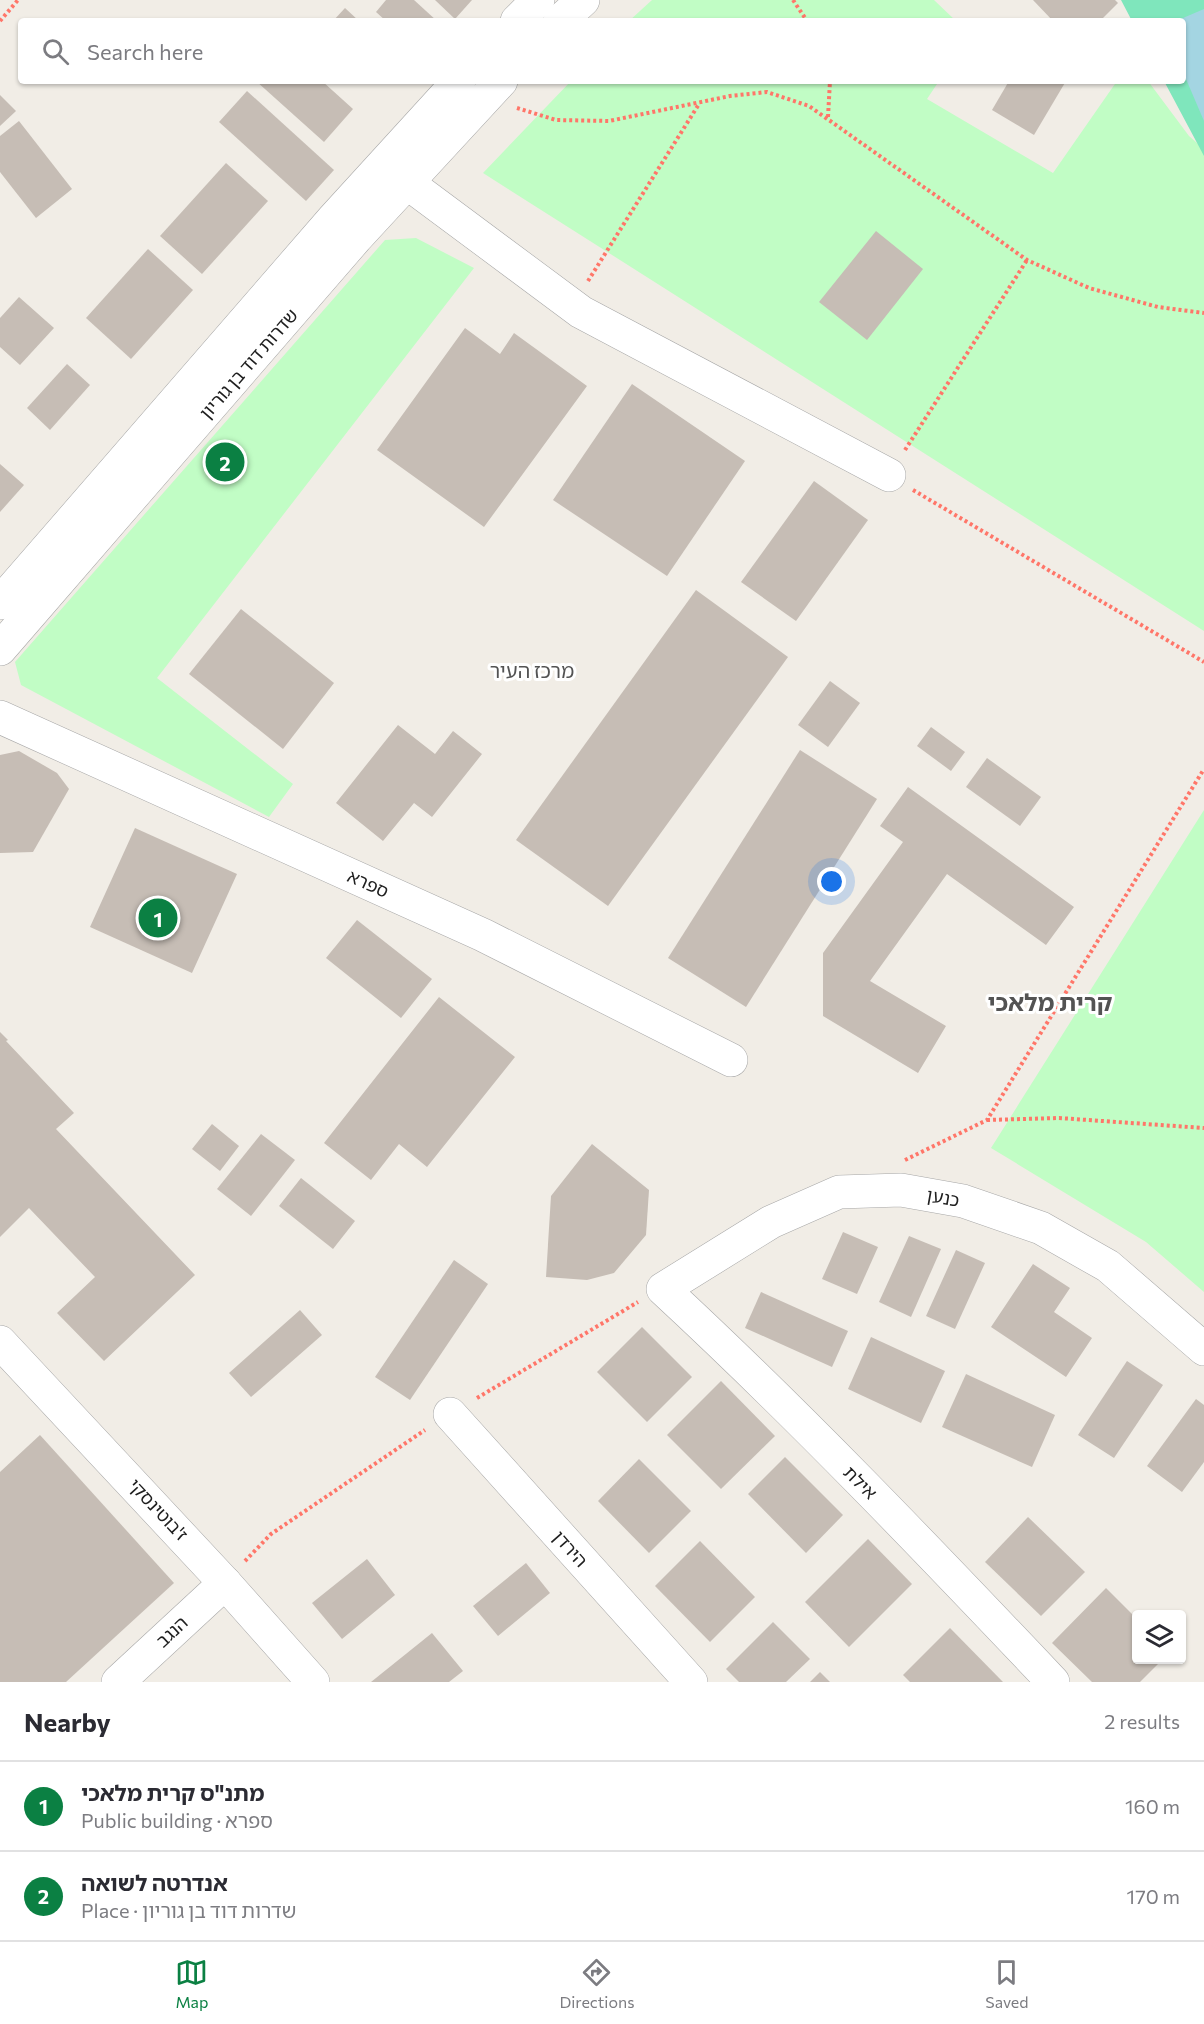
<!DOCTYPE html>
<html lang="en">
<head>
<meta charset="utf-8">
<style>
	body { margin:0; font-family:Commissioner,"Noto Sans Hebrew",sans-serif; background:#f2f2f3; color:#2b2b33 }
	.controls { position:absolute; right:18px; bottom:18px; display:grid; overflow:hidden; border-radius:6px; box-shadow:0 2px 4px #0004 }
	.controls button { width:54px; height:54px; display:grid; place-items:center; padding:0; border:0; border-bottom:2px solid #e1e1e2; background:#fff; color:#2b2b33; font:30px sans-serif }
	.you { position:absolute; left:832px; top:882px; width:21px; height:21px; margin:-15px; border:4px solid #fff; border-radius:50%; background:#1a73e8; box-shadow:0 0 0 9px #1a73e833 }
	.badge { display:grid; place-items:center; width:39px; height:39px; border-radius:50%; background:#0b8043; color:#fff; font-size:20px; font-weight:700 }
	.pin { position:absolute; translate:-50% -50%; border:3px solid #fff; box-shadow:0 2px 6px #0006 }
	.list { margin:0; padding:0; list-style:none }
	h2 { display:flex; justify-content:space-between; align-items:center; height:78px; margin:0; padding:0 24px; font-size:26px }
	h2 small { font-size:20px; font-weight:400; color:#7c7c81 }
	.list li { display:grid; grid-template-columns:39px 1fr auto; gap:18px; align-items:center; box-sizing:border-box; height:90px; padding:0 24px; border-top:2px solid #e1e1e2 }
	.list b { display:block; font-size:22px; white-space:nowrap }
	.list p { margin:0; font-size:20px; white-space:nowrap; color:#7c7c81 }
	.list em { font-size:20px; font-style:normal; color:#7c7c81 }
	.icon { flex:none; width:33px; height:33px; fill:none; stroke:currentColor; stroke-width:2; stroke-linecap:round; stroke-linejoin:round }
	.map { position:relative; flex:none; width:1204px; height:1682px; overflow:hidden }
	.search { position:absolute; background:#fff; box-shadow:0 2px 4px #0004; left:18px; right:18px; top:18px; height:66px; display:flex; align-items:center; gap:15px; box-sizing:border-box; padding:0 21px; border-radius:6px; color:#7c7c81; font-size:22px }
	.sheet { height:258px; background:#fff }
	nav { display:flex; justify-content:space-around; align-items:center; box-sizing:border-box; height:84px; border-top:2px solid #e1e1e2; background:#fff; font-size:16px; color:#7c7c81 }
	nav a { display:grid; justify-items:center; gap:3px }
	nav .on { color:#0b8043 }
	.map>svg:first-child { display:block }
	.park { fill:#c1fdc5 }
	.pitch { fill:#7fe6bc }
	.water { fill:#a4d5e2 }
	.building { fill:#c6bdb5 }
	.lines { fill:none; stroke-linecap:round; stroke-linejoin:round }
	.minor-casing { stroke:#a7a7a7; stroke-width:34 }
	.path { stroke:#ff7669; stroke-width:4; stroke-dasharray:3 3; stroke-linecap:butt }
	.minor { stroke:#fff; stroke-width:33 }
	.labels { text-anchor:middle; stroke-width:6; stroke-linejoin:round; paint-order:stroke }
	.street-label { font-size:18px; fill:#202020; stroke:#fff }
	.neighbourhood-label { font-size:20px; fill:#535353; stroke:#fff }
	.district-label { font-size:24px; font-weight:bold; fill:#535353; stroke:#fff }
</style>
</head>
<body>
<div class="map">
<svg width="1204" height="1682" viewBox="0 0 1204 1682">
	<rect width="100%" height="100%" fill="#f1ede6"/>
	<g class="park">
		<polygon points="652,0 934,0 956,21 629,21"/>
		<polygon points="571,81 939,81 927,99 1053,173 1117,81 1148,81 1189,136 1204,149 1204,631 483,173"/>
		<polygon points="416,238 474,268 157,678 293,784 269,817 21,685 15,662 385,240"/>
		<polygon points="1204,810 1204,1292 1146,1242 991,1148"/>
	</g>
	<polygon class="pitch" points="1121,0 1204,0 1204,156 1164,81 1183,81 1183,21 1132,21"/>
	<polygon class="water" points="1204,9 1204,121 1183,72 1183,21 1176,21"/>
	<g class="building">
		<polygon points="386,0 414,0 437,21 386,21 376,12"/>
		<polygon points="435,0 472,0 455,19"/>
		<polygon points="1033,0 1115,0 1118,3 1100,21 1053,21"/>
		<polygon points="345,8 359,21 333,21"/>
		<polygon points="256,81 322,81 353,109 324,142"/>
		<polygon points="1009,81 1066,81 1034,135 992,110"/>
		<polygon points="247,91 334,170 306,201 219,122"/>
		<polygon points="0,95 16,111 0,126"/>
		<polygon points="19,121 72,189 36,218 0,172 0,136"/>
		<polygon points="226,163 268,201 202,274 160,236"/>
		<polygon points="876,231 923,269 867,340 819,302"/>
		<polygon points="148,249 193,290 131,359 86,318"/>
		<polygon points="19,297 54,328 20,365 0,347 0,318"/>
		<polygon points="465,328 500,354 514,333 587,386 484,527 377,450"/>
		<polygon points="67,364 90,385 50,430 27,408"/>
		<polygon points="632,384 745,461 667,576 553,500"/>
		<polygon points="0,464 24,485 0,512"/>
		<polygon points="814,481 868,520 796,621 741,582"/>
		<polygon points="696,590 788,657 608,906 516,840"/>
		<polygon points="241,609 334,683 283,749 189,674"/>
		<polygon points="830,681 860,703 828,747 798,725"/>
		<polygon points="398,725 435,754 453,731 482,754 432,817 414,803 383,841 336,803"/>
		<polygon points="931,727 965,752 951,771 917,746"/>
		<polygon points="800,750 877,799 746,1007 668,958"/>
		<polygon points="19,751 57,773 69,789 33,852 0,853 0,755"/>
		<polygon points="987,758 1041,797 1020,826 966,787"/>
		<polygon points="908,787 1074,907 1046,945 947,874 870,981 946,1026 918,1073 823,1016 823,953 903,842 880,826"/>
		<polygon points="135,828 237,874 192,973 90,927"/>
		<polygon points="357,920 432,979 401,1018 326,958"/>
		<polygon points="439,997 515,1057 427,1167 399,1144 371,1180 324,1143"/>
		<polygon points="0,1032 8,1040 6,1041 74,1113 56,1129 195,1275 104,1361 57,1313 95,1277 29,1208 0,1237"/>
		<polygon points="212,1124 239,1146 220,1171 192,1149"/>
		<polygon points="261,1134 295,1160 251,1216 217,1189"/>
		<polygon points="592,1144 649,1190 646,1235 614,1273 587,1280 546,1277 551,1196"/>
		<polygon points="301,1178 355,1221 333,1249 279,1206"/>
		<polygon points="843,1232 878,1247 857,1294 822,1279"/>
		<polygon points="909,1236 941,1249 911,1317 879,1302"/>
		<polygon points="956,1250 985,1263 955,1329 926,1316"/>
		<polygon points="454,1260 488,1284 410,1400 375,1377"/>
		<polygon points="1033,1264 1070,1288 1054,1312 1092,1338 1066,1377 991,1327"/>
		<polygon points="761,1292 848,1331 832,1367 745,1328"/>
		<polygon points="300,1310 322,1335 251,1397 229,1373"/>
		<polygon points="642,1327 692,1377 647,1422 597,1372"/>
		<polygon points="871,1337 945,1371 921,1423 848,1389"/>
		<polygon points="1127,1361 1163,1385 1114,1458 1078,1435"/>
		<polygon points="966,1374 1055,1415 1032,1467 942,1427"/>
		<polygon points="721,1381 775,1436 721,1489 667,1435"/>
		<polygon points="1196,1399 1204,1405 1204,1462 1182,1492 1147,1466"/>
		<polygon points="40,1435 174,1583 66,1682 0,1682 0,1472"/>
		<polygon points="785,1457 843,1515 806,1553 748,1494"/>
		<polygon points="639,1459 691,1511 649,1553 598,1501"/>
		<polygon points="1028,1517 1085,1572 1041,1616 985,1562"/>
		<polygon points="868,1539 912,1584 849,1647 805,1602"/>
		<polygon points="700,1541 755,1597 710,1642 655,1586"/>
		<polygon points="367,1559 395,1595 342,1639 312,1603"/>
		<polygon points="526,1563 550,1593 498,1636 473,1606"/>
		<polygon points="1106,1588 1136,1618 1136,1660 1162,1660 1140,1682 1092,1682 1052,1643"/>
		<polygon points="773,1622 810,1659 786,1682 739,1682 726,1669"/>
		<polygon points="950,1628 1003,1682 910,1682 903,1675"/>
		<polygon points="432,1633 463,1671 449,1682 371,1682"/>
		<polygon points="820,1672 830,1682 810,1682"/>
	</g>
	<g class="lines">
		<g class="minor-casing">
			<g id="minor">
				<polyline points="517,21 538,0"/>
				<polyline points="560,21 583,0"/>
				<polyline points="390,170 581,312 889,475"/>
				<polyline points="0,603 334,218 459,81"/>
				<polyline points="0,649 356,238 501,81"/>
				<polyline points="0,717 483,935 731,1060"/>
				<polyline points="0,1342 225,1583 313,1682"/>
				<polyline points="450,1414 691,1682"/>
				<polyline points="118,1682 225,1583"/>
				<path d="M1053 1682C926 1548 798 1414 663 1289L771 1222 839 1192 901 1190 963 1201 1041 1228 1108 1266 1204 1349"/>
			</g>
		</g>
		<g class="path">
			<polyline points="793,0 807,21"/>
			<polyline points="0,21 18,0"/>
			<polyline points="517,108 556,120 609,121 730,96 767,92 809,106 1027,260 1089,288 1158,307 1204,313"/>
			<polyline points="828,117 830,81"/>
			<polyline points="588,281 699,104"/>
			<polyline points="905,450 1027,260"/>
			<polyline points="913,490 1204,662"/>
			<polyline points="987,1120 1059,1118 1204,1128"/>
			<polyline points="905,1160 987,1120 1204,769"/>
			<polyline points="477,1398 638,1302"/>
			<polyline points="245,1561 271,1534 425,1430"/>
		</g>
		<use href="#minor" class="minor"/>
	</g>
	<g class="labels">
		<g class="street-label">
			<text transform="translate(249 364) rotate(-49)" y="6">שדרות דוד בן גוריון</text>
			<text transform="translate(368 884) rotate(24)" y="6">ספרא</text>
			<text transform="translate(943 1198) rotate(10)" y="6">כנען</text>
			<text transform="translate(860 1483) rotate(45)" y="6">אילת</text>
			<text transform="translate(158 1510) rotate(47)" y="6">ז'בוטינסקי</text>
			<text transform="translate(570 1549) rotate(48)" y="6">הירדן</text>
			<text transform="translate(172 1632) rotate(-43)" y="6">הנגב</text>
		</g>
		<g class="neighbourhood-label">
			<text x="532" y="678">מרכז העיר</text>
		</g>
		<g class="district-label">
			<text x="1050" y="1011">קרית מלאכי</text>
		</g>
	</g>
</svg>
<div class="controls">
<button><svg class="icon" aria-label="layers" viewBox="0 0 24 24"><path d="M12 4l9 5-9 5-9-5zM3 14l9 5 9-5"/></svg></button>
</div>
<div class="you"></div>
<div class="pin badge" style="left:158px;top:918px">1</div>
<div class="pin badge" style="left:225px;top:462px">2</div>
<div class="search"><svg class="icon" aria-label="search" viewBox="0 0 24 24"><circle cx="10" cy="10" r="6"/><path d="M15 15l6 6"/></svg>Search here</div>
</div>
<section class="sheet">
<h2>Nearby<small>2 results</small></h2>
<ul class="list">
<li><span class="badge">1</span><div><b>מתנ&quot;ס קרית מלאכי</b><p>Public building · ספרא</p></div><em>160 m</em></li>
<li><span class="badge">2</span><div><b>אנדרטה לשואה</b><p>Place · שדרות דוד בן גוריון</p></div><em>170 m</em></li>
</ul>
</section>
<nav>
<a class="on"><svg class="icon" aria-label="map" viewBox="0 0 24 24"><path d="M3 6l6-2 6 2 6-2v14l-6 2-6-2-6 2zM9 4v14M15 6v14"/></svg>Map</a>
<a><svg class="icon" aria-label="directions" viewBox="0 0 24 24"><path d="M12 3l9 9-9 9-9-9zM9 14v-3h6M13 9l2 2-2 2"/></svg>Directions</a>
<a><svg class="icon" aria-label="saved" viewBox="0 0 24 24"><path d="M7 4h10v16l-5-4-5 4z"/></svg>Saved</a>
</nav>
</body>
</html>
